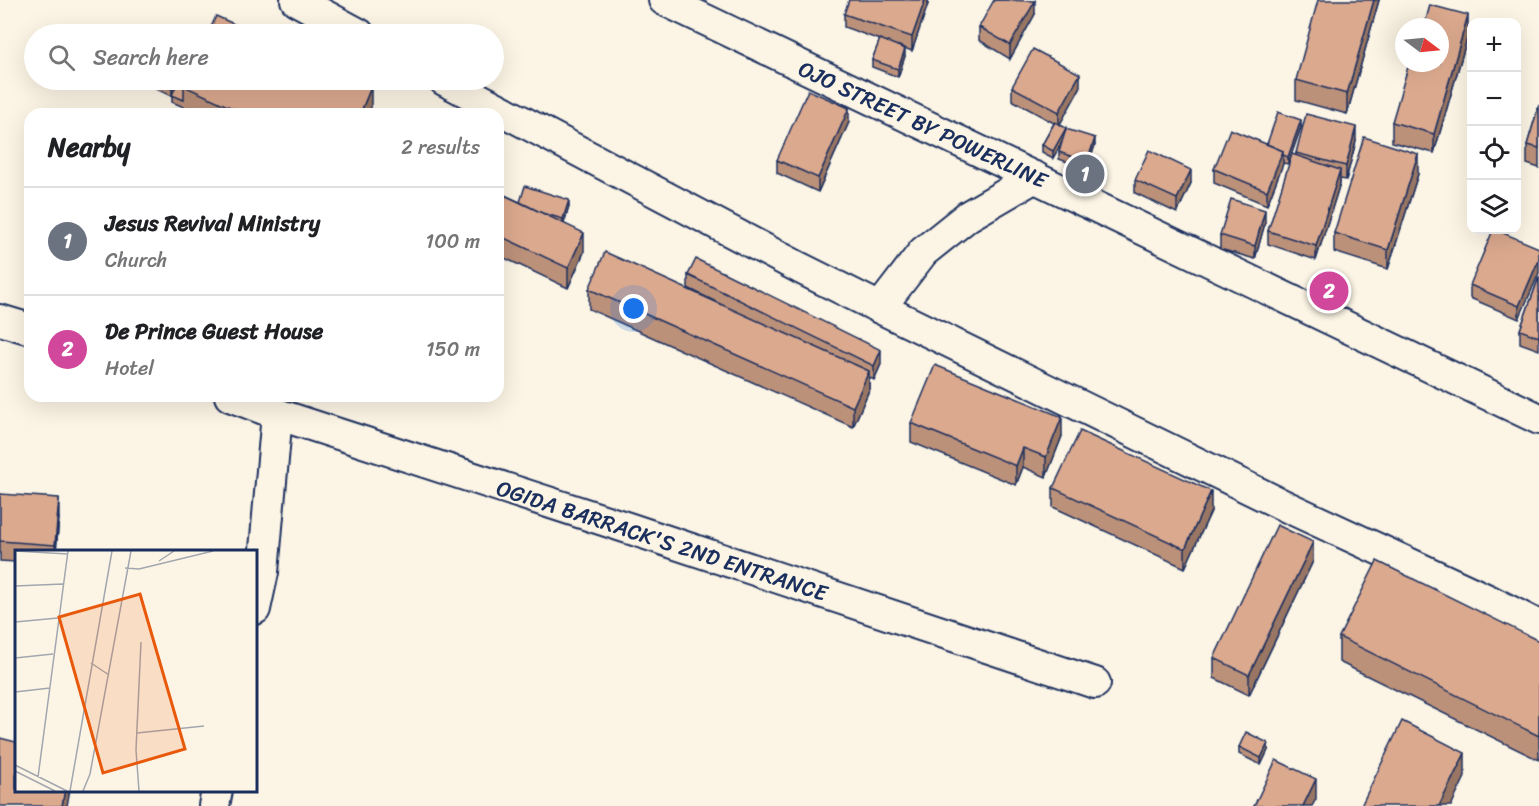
<!DOCTYPE html>
<html lang="en">
<head>
<meta charset="utf-8">
<style>
	body { margin:0; font-family:Sriracha,sans-serif; background:#f2f2f2; color:#202124 }
	.controls { position:absolute; right:18px; top:18px; display:grid; overflow:hidden; border-radius:12px; box-shadow:0 6px 24px #0002 }
	.controls button { width:54px; height:54px; display:grid; place-items:center; padding:0; border:0; border-bottom:2px solid #e0e0e0; background:#fff; color:#202124; font:30px sans-serif }
	.compass { position:absolute; left:1395px; top:18px; width:54px; height:54px; border-radius:50%; background:#fff; box-shadow:0 6px 24px #0002; rotate:106deg }
	.you { position:absolute; left:634px; top:309px; width:21px; height:21px; margin:-15px; border:4px solid #fff; border-radius:50%; background:#1a73e8; box-shadow:0 0 0 9px #1a73e833 }
	.badge { display:grid; place-items:center; width:39px; height:39px; border-radius:50%; background:#1a73e8; color:#fff; font-size:20px; font-weight:700 }
	.pin { position:absolute; translate:-50% -50%; border:3px solid #fff; box-shadow:0 2px 6px #0006 }
	.list { margin:0; padding:0; list-style:none }
	h2 { display:flex; justify-content:space-between; align-items:center; height:78px; margin:0; padding:0 24px; font-size:26px }
	h2 small { font-size:20px; font-weight:400; color:#757577 }
	.list li { display:grid; grid-template-columns:39px 1fr auto; gap:18px; align-items:center; box-sizing:border-box; height:108px; padding:0 24px; border-top:2px solid #e0e0e0 }
	.list b { display:block; font-size:22px; white-space:nowrap }
	.list p { margin:0; font-size:20px; white-space:nowrap; color:#757577 }
	.list em { font-size:20px; font-style:normal; color:#757577 }
	.icon { flex:none; width:33px; height:33px; fill:none; stroke:currentColor; stroke-width:2; stroke-linecap:round; stroke-linejoin:round }
	.map { position:relative; flex:none; width:1539px; height:806px; overflow:hidden }
	.search { position:absolute; background:#fff; box-shadow:0 6px 24px #0002; left:24px; top:24px; width:480px; height:66px; display:flex; align-items:center; gap:15px; box-sizing:border-box; padding:0 21px; border-radius:33px; color:#757577; font-size:22px }
	.panel { position:absolute; background:#fff; box-shadow:0 6px 24px #0002; left:24px; top:108px; width:480px; height:294px; border-radius:18px }
	.map>svg:first-child { display:block }
	.lines { fill:none; stroke-linecap:round; stroke-linejoin:round }
	.minor-casing { stroke:#1b2f5e; stroke-width:34 }
	.minor { stroke:#fcf5e5; stroke-width:30 }
	.wall { fill:#bc917a; stroke:#1b2f5e; stroke-width:1.5 }
	.shaded-wall { fill:#997663; stroke:#1b2f5e; stroke-width:1.5 }
	.building { fill:#dba98e; stroke:#1b2f5e; stroke-width:1.5 }
	.labels { text-anchor:middle; stroke-width:4.5; stroke-linejoin:round; paint-order:stroke }
	.street-label { font-size:22px; fill:#1b2f5e; stroke:#fcf5e5 }
	.inset-road { fill:none; stroke:#a2a6af; stroke-width:1.5 }
	.view { fill:#e8590c; fill-opacity:0.15; stroke:#e8590c; stroke-width:3 }
	.inset-edge { fill:none; stroke:#1b2f5e; stroke-width:3 }
</style>
</head>
<body>
<div class="map">
<svg width="1539" height="806" viewBox="0 0 1539 806">
	<rect width="100%" height="100%" fill="#fcf5e5"/>
	<filter id="ink" filterUnits="userSpaceOnUse"><feTurbulence type="fractalNoise" baseFrequency=".0167" numOctaves="2"/><feDisplacementMap in="SourceGraphic" scale="12" xChannelSelector="R" yChannelSelector="G"/><feConvolveMatrix kernelMatrix="1 2 1 2 8 2 1 2 1" color-interpolation-filters="sRGB"/></filter>
	<g filter="url(#ink)">
		<g class="lines">
			<g class="minor-casing">
				<g id="minor">
					<polyline points="296,0 359,34"/>
					<polyline points="664,0 1539,419"/>
					<polyline points="444,80 800,268 880,308 1283,505 1488,600 1539,626"/>
					<polyline points="880,308 923,252 968,216 1035,177"/>
					<polyline points="0,320 30,329"/>
					<polyline points="230,396 277,414 628,528 1095,683"/>
					<polyline points="255,609 263,572 277,414"/>
					<polyline points="214,806 217,790"/>
				</g>
			</g>
			<use href="#minor" class="minor"/>
		</g>
		<g class="wall">
			<polygon points="928,0 928,4 912,51 899,46 905,56 898,77 872,67 872,60 880,40 844,27 844,14"/>
			<polygon points="1379,0 1347,114 1296,100 1296,80"/>
			<polygon points="1035,14 1010,59 979,40 979,27"/>
			<polygon points="1468,35 1434,153 1392,142 1392,122 1412,68"/>
			<polygon points="156,82 371,112 370,114 192,114 184,111 184,107 172,102 172,96 156,89"/>
			<polygon points="1012,87 1080,88 1060,124 1066,129 1095,145 1087,169 1059,159 1059,152 1061,144 1053,158 1042,152 1042,145 1054,123 1012,100"/>
			<polygon points="1539,105 1539,168 1527,164 1527,145"/>
			<polygon points="849,122 818,192 777,173 777,160"/>
			<polygon points="1301,127 1288,164 1283,163 1267,205 1214,183 1214,169"/>
			<polygon points="1356,141 1346,180 1340,179 1340,183 1316,260 1268,244 1268,231 1296,156 1296,153"/>
			<polygon points="1418,174 1388,269 1334,252 1334,233"/>
			<polygon points="1135,180 1191,183 1177,213 1135,193"/>
			<polygon points="498,192 520,202 569,207 564,223 584,252 568,288 498,255"/>
			<polygon points="1265,223 1255,259 1220,249 1220,235"/>
			<polygon points="1539,248 1519,319 1470,298 1470,285"/>
			<polygon points="688,275 881,364 874,380 869,377 869,390 853,427 589,309 589,289 716,302 688,288"/>
			<polygon points="1539,277 1539,350 1520,343 1520,330"/>
			<polygon points="911,423 1062,436 1046,477 1023,467 1016,485 911,442"/>
			<polygon points="1053,488 1211,511 1185,568 1053,507"/>
			<polygon points="0,494 59,518 56,551 16,551 16,562 0,561"/>
			<polygon points="1313,561 1249,695 1214,678 1214,658"/>
			<polygon points="1339,637 1539,641 1539,760 1339,662"/>
			<polygon points="1239,747 1268,750 1261,765 1239,754"/>
		</g>
		<g class="shaded-wall">
			<polygon points="925,0 928,0 928,4 912,51 912,37"/>
			<polygon points="1374,0 1379,0 1347,114 1347,94"/>
			<polygon points="1035,1 1035,14 1010,59 1010,45"/>
			<polygon points="1468,15 1468,35 1434,153 1434,134"/>
			<polygon points="905,49 905,56 898,77 898,69"/>
			<polygon points="1080,74 1080,88 1059,126 1059,112"/>
			<polygon points="177,80 180,80 172,97 172,89"/>
			<polygon points="371,87 371,112 370,114 360,114"/>
			<polygon points="849,108 849,122 818,192 818,178"/>
			<polygon points="1301,120 1301,127 1288,164 1288,157"/>
			<polygon points="1356,127 1356,141 1346,180 1346,166"/>
			<polygon points="1066,128 1066,135 1053,158 1053,151"/>
			<polygon points="1095,138 1095,145 1087,169 1087,162"/>
			<polygon points="1283,151 1283,164 1267,205 1267,191"/>
			<polygon points="1418,154 1418,174 1388,269 1388,250"/>
			<polygon points="1191,170 1191,183 1177,213 1177,199"/>
			<polygon points="1340,170 1340,183 1316,260 1316,246"/>
			<polygon points="569,200 569,207 563,226 563,219"/>
			<polygon points="1265,210 1265,223 1255,259 1255,246"/>
			<polygon points="584,233 584,252 568,288 568,268"/>
			<polygon points="1539,259 1539,273 1519,319 1519,306"/>
			<polygon points="881,350 881,364 874,380 874,366"/>
			<polygon points="869,371 869,390 853,427 853,407"/>
			<polygon points="1062,417 1062,436 1046,477 1046,457"/>
			<polygon points="1023,448 1023,467 1016,485 1016,466"/>
			<polygon points="1211,491 1211,511 1185,568 1185,549"/>
			<polygon points="59,498 59,518 56,551 55,551"/>
			<polygon points="1313,542 1313,561 1249,695 1249,675"/>
			<polygon points="1268,743 1268,750 1261,765 1261,758"/>
			<polygon points="1465,753 1465,777 1451,806 1439,806"/>
			<polygon points="1316,779 1316,799 1312,806 1303,806"/>
			<polygon points="65,789 70,789 67,806 62,806"/>
		</g>
		<g class="building">
			<polygon points="849,0 925,0 912,37 844,14"/>
			<polygon points="994,0 1035,1 1010,45 979,27"/>
			<polygon points="1318,0 1374,0 1347,94 1296,80"/>
			<polygon points="1430,5 1468,15 1434,134 1392,122 1408,67 1412,68 1413,63 1440,63 1440,27 1424,27"/>
			<polygon points="216,16 256,34 208,34"/>
			<polygon points="880,39 905,49 898,69 872,60"/>
			<polygon points="1033,49 1080,74 1059,112 1012,87"/>
			<polygon points="157,80 177,80 172,89 156,82"/>
			<polygon points="179,80 187,80 184,86 184,100 172,95"/>
			<polygon points="187,80 354,80 371,87 360,114 245,114 184,86"/>
			<polygon points="808,90 849,108 818,178 777,160"/>
			<polygon points="1539,105 1539,148 1527,145"/>
			<polygon points="1278,112 1301,120 1288,157 1283,155 1283,151 1267,144"/>
			<polygon points="1306,114 1356,127 1346,166 1296,153"/>
			<polygon points="1055,122 1066,128 1053,151 1042,145"/>
			<polygon points="1066,129 1095,138 1087,162 1059,152"/>
			<polygon points="1230,129 1283,151 1267,191 1214,169"/>
			<polygon points="1364,137 1418,154 1388,250 1334,233"/>
			<polygon points="1149,150 1191,170 1177,199 1135,180"/>
			<polygon points="1292,154 1340,170 1316,246 1268,231"/>
			<polygon points="525,186 569,200 563,219 542,213 520,202"/>
			<polygon points="498,192 584,233 568,268 498,235"/>
			<polygon points="1231,199 1265,210 1255,246 1220,235"/>
			<polygon points="1493,230 1496,230 1539,248 1539,259 1519,306 1470,285"/>
			<polygon points="605,252 869,371 853,407 589,289"/>
			<polygon points="696,259 881,350 874,366 688,275"/>
			<polygon points="1539,277 1539,337 1520,330"/>
			<polygon points="935,365 1062,417 1046,457 1023,448 1016,466 911,423"/>
			<polygon points="1080,431 1211,491 1185,549 1053,488"/>
			<polygon points="0,494 59,498 55,545 0,541"/>
			<polygon points="1277,525 1313,542 1249,675 1214,658"/>
			<polygon points="1377,561 1539,641 1539,736 1339,637"/>
			<polygon points="1402,721 1465,753 1439,806 1361,806"/>
			<polygon points="1246,732 1268,743 1261,758 1239,747"/>
			<polygon points="0,738 16,742 16,789 65,789 62,806 0,806"/>
			<polygon points="1276,760 1316,779 1303,806 1254,806"/>
		</g>
	</g>
	<g class="labels">
		<g class="street-label">
			<text transform="translate(923 124) rotate(25)" y="8">OJO STREET BY POWERLINE</text>
			<text transform="translate(662 540) rotate(18)" y="8">OGIDA BARRACK'S 2ND ENTRANCE</text>
		</g>
	</g>
	<g transform="translate(15 550)">
		<rect width="242" height="242" fill="#fcf5e5"/>
		<path class="inset-road" d="M0 1 53 4M144 11 159 1M110 18 124 19 198 1M0 36 48 34M0 72 43 68M0 108 38 104M76 113 94 125M0 142 35 138M122 183 189 176M0 215 52 241M0 221 40 241M23 227 53 1M55 241 97 1M68 241 75 224 116 1M124 241 121 200 126 92"/>
		<path class="view" d="M125 44 170 199 88 223 44 67Z"/>
		<rect width="242" height="242" class="inset-edge"/>
	</g>
</svg>
<div class="controls">
<button>+</button>
<button>−</button>
<button><svg class="icon" aria-label="locate" viewBox="0 0 24 24"><circle cx="12" cy="12" r="6"/><path d="M12 2v4M12 18v4M2 12h4M18 12h4"/></svg></button>
<button><svg class="icon" aria-label="layers" viewBox="0 0 24 24"><path d="M12 4l9 5-9 5-9-5zM3 14l9 5 9-5"/></svg></button>
</div>
<svg class="compass" viewBox="-18 -18 36 36"><path d="M0-13l5 13h-10z" fill="#e53935"/><path d="M0 13l5-13h-10z" fill="#757577"/></svg>
<div class="you"></div>
<div class="pin badge" style="left:1085px;top:174px;background:#6b7280">1</div>
<div class="pin badge" style="left:1329px;top:291px;background:#d1479c">2</div>
<div class="search"><svg class="icon" aria-label="search" viewBox="0 0 24 24"><circle cx="10" cy="10" r="6"/><path d="M15 15l6 6"/></svg>Search here</div>
<section class="panel">
<h2>Nearby<small>2 results</small></h2>
<ul class="list">
<li><span class="badge" style="background:#6b7280">1</span><div><b>Jesus Revival Ministry</b><p>Church</p></div><em>100 m</em></li>
<li><span class="badge" style="background:#d1479c">2</span><div><b>De Prince Guest House</b><p>Hotel</p></div><em>150 m</em></li>
</ul>
</section>
</div>
</body>
</html>
